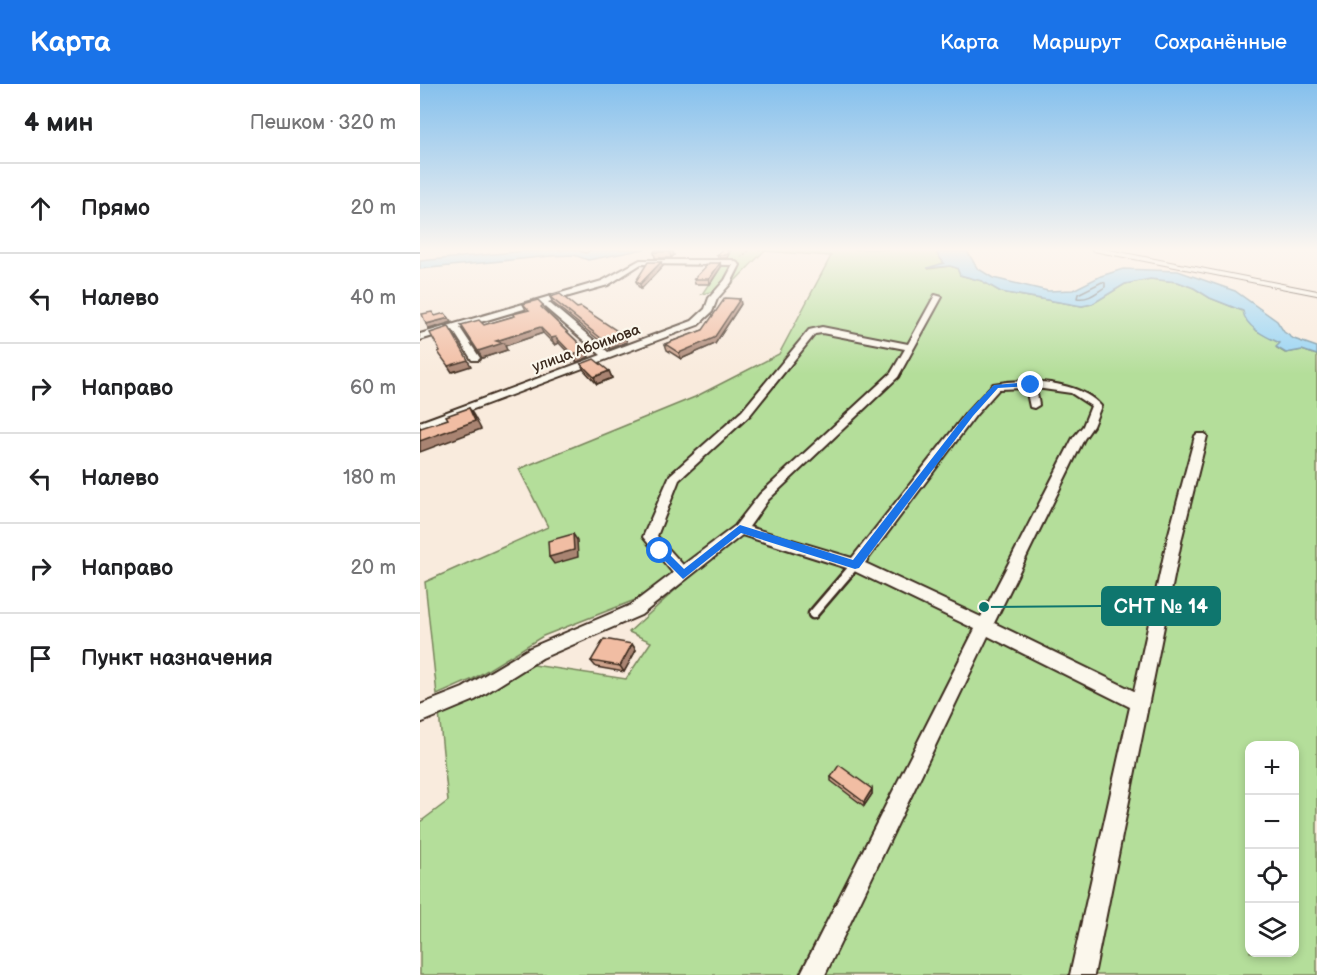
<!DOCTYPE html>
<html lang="ru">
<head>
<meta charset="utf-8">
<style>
	body { margin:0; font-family:"Balsamiq Sans",sans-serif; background:#f2f2f2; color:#202124 }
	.controls { position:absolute; right:18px; bottom:18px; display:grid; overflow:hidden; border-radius:12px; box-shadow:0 3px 9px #0003 }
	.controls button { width:54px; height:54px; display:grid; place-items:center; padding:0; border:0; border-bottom:2px solid #e0e0e0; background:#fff; color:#202124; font:30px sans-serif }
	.stop { position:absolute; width:18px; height:18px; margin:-14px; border:4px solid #1a73e8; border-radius:50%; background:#fff }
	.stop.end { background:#1a73e8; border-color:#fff; box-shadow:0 2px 6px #0008 }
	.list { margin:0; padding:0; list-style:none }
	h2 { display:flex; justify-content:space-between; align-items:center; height:78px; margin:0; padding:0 24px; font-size:26px }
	h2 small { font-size:20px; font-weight:400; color:#757577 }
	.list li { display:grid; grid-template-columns:39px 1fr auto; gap:18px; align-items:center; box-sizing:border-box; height:90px; padding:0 24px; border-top:2px solid #e0e0e0 }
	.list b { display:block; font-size:22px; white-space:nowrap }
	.list em { font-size:20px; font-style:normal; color:#757577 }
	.icon { flex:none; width:33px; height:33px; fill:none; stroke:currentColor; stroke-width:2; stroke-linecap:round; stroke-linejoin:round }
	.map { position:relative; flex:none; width:897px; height:891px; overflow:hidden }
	header { display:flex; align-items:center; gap:36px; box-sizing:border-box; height:84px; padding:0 30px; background:#1a73e8; color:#fff }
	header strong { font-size:28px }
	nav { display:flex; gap:33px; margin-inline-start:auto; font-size:21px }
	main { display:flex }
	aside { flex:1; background:#fff }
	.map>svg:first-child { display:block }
	.green { fill:#b4de9a; stroke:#78845c; stroke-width:1.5; fill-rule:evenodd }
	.water { fill:#92d2f4; stroke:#6f8f9e; stroke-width:1.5 }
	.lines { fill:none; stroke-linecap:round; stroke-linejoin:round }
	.shore { stroke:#5e6d74; stroke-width:1.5 }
	.service-far2-casing { stroke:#3b2a1e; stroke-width:6 }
	.service-far1-casing { stroke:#3b2a1e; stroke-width:10 }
	.service-casing { stroke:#3b2a1e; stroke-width:13 }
	.minor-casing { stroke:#3b2a1e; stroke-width:4 }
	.path { stroke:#3b2a1e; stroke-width:1.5; stroke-dasharray:2 2; stroke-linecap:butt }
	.service-far2 { stroke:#fbf7ec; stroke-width:4 }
	.service-far1 { stroke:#fbf7ec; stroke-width:6 }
	.service { stroke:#fbf7ec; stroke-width:8 }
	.minor { fill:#fbf7ec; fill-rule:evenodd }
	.wall { fill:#cfa38c; stroke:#3b2a1e; stroke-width:1.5 }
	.shaded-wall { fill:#a98472; stroke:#3b2a1e; stroke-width:1.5 }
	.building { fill:#f1bda3; stroke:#3b2a1e; stroke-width:1.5 }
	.route { fill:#1a73e8 }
	.labels { text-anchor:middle; stroke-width:4.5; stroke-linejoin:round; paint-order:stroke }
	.far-street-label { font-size:15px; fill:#3b2a1e; stroke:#fbf7ec }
	.leader { fill:none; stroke:#0f766e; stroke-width:2 }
	.callout-dot { fill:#0f766e; stroke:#fbf7ec; stroke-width:2 }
	.callout { fill:#0f766e; stroke:#0f766e; stroke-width:2 }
	.callout-label { font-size:20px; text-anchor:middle; font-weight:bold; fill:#fff }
</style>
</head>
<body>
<header>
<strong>Карта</strong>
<nav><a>Карта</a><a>Маршрут</a><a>Сохранённые</a></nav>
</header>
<main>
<aside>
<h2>4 мин<small>Пешком · 320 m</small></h2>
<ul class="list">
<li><svg class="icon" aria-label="ahead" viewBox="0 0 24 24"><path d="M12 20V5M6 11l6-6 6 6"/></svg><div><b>Прямо</b></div><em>20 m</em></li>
<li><svg class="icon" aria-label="left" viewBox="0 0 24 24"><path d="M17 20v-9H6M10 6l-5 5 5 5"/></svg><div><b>Налево</b></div><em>40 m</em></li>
<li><svg class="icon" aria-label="right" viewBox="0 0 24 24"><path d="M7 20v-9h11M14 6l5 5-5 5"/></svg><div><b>Направо</b></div><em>60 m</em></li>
<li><svg class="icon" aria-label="left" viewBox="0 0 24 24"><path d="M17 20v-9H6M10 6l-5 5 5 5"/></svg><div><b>Налево</b></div><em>180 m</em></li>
<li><svg class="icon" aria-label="right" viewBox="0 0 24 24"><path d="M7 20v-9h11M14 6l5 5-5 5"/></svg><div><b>Направо</b></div><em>20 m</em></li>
<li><svg class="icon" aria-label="arrive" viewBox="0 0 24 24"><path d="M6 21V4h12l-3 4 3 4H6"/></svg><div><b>Пункт назначения</b></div></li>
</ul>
</aside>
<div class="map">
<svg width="897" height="891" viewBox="0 0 897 891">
	<rect width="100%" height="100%" fill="#f9ebdd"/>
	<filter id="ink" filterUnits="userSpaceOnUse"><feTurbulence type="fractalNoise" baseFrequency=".0167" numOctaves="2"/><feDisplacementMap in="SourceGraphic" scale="12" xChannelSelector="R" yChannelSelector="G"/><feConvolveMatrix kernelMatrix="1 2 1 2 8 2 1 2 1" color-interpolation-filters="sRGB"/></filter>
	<g filter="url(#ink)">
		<path class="green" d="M312 165H520L517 170 524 179 508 185 530 182 537 184 540 191 562 197 581 208 662 222 672 220 705 200 730 195 758 198 774 204 790 214 823 227 837 247 860 259 857 264 865 269 882 266 897 271V891H0V738L28 717 19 629 107 580 206 595 231 558 209 548 264 498 252 492 215 516 123 552 53 595 17 611 5 498 128 443 99 385 275 313 359 270 411 172 344 167 308 204 282 210ZM830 662H874V868H830Z"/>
		<g class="water">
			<polygon points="127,165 225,165 168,176 154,171 131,172 0,185 0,177"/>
			<path d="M520 165H546L557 184 573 194 628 207 653 206 681 192 703 185 758 187 815 207 857 237 864 248 874 255 897 263V271L882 266 866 269 856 263 860 259C846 253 825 243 823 227L790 214 774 204 758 198 730 195 705 200 672 220 662 222 581 208 562 197 540 191 537 184 530 182 507 184 524 179 517 170Z"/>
		</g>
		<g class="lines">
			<g class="shore">
				<polyline points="106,165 109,167 154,165 166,169 172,165"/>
				<path d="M682 198 685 199V203C676 209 668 216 657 214L658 210Z"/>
			</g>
			<g class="service-far2-casing">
				<polyline id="service-far2" points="674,165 897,209"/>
			</g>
			<g class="service-far1-casing">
				<polyline id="service-far1" points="433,483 435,481"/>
			</g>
			<g class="service-casing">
				<polyline id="service" points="393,530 435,481"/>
			</g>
			<g class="minor-casing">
				<g id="minor">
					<path d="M220 176H313L320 181 311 199 297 215 292 228 278 241 0 345V338L181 271 121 220 40 244 60 274 58 276H52L33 246 0 256V250L182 197ZM221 180 313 181 305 196 289 214 285 225 272 237 188 268 128 218 188 201Z"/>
					<path d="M515 211 522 213 478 293 348 416 329 443 432 474 547 328 573 300C604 294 659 296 681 322L673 342 664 355 574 539 714 607 748 453 775 352 777 350H785L787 352 762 453 674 891H650L710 623 568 552 405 891H380L555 545 430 485 322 451 221 531 122 574 55 616 0 639V621L43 604 110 564 211 521 253 489 223 453 250 391 322 327 389 246 402 243 488 260ZM402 249 485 265 471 289 340 410 315 442 263 481 237 452 259 396 330 331 395 250ZM606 304 610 323 614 324 619 321 616 304 651 309 671 322 663 342 653 354 561 533 445 479 555 332 579 305Z"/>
				</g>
			</g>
			<polyline class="path" points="321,173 331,165"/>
			<use href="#service-far2" class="service-far2"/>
			<use href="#service-far1" class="service-far1"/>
			<use href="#service" class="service"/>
			<use href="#minor" class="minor"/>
		</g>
		<g class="wall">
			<polygon points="252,166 254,171 251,174 235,174 234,168"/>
			<polygon points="309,170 307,174 298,174 297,171"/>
			<polygon points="300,179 301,183 290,200 275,200 274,195"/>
			<polygon points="243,182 221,205 218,202 216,197"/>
			<polygon points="130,213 157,224 205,252 207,258 190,265 133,219"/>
			<polygon points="103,220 123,221 126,227 166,266 169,273 157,278 139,259 135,261 123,249 85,262 87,266 62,274 41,241 64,241 94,232 93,230 106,226"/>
			<polygon points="321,220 295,260 261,275 247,266 245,260 283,246"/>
			<polygon points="161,280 189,287 192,294 177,300 164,286"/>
			<polygon points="212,560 216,566 204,588 176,583 171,577"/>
			<polygon points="411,693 452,705 452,710 444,722 411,697"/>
		</g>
		<g class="shaded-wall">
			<polygon points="252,166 254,171 251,174 250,168"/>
			<polygon points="241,178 243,182 221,205 220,200"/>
			<polygon points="300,179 301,183 290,200 289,195"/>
			<polygon points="320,215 321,220 295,260 261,275 259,269"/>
			<polygon points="29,234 32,238 9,245 6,240"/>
			<polygon points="29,243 51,282 32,288 28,282"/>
			<polygon points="120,243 123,249 85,262 87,266 62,274 58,267 76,257"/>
			<polygon points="205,252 207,258 190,265 187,259"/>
			<polygon points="136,253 139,259 135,261 131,254"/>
			<polygon points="166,266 169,273 157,278 153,271"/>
			<polygon points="189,287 192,294 177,300 174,293"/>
			<polygon points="49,324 54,332 61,345 0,368 0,357"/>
			<polygon points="153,450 157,456 158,473 134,480 129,473"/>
			<polygon points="212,560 216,566 204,588 200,582"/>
			<polygon points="452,705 452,710 444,722 444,718"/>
		</g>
		<g class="building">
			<polygon points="303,165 306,165 309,167 306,171 297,171"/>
			<polygon points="235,166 252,166 250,168 234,168"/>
			<polygon points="228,178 241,178 220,200 216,197"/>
			<polygon points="289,179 300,179 289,195 274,195"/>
			<polygon points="140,210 157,224 161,223 205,252 187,259 130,213"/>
			<polygon points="305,214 320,215 294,254 259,269 245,260 283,246"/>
			<polygon points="118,216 123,221 121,223 166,266 153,271 136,253 131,254 120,243 76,257 83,259 58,267 41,241 59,236 64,241 95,232 93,230 109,226 103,220"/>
			<polygon points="12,228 15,232 25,229 29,234 6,240 2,230"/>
			<polygon points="29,243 48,276 28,282 18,268 20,267 10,249"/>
			<polygon points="174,275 189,287 174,293 161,280"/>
			<polygon points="49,324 55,337 0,357 0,343 1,344 28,335 26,332"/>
			<polygon points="153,450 154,466 129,473 128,457"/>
			<polygon points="184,555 212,560 200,582 171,577"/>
			<polygon points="419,681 452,705 444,718 411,693"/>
		</g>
	</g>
	<linearGradient id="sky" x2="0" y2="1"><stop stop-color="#85c0ed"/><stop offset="0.57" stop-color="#fcf6f0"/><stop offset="1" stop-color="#fcf6f0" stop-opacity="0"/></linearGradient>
	<rect width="897" height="290" fill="url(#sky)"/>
	<polygon class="route" points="611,298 613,302 578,304 553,332 439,484 435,485 321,449 263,495 235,467 240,463 243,464 264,485 320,441 433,476 548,328 574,301"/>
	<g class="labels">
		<g class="far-street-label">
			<text transform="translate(166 264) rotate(-20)" y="5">улица Абоимова</text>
		</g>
	</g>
	<path class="leader" d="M564 523L682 522"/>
	<circle class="callout-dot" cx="564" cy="523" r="6"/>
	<rect class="callout" x="682" y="503" width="118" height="38" rx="6"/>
	<g class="callout-label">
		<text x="741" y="529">СНТ № 14</text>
	</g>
</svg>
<div class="controls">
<button>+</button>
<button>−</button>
<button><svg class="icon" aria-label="locate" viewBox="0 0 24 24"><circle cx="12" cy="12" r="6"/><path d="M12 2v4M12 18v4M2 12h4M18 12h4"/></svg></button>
<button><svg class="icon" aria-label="layers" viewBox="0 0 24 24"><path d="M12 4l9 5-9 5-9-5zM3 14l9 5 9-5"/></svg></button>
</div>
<div class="stop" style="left:240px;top:467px"></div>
<div class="stop end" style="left:611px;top:301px"></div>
</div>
</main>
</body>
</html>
